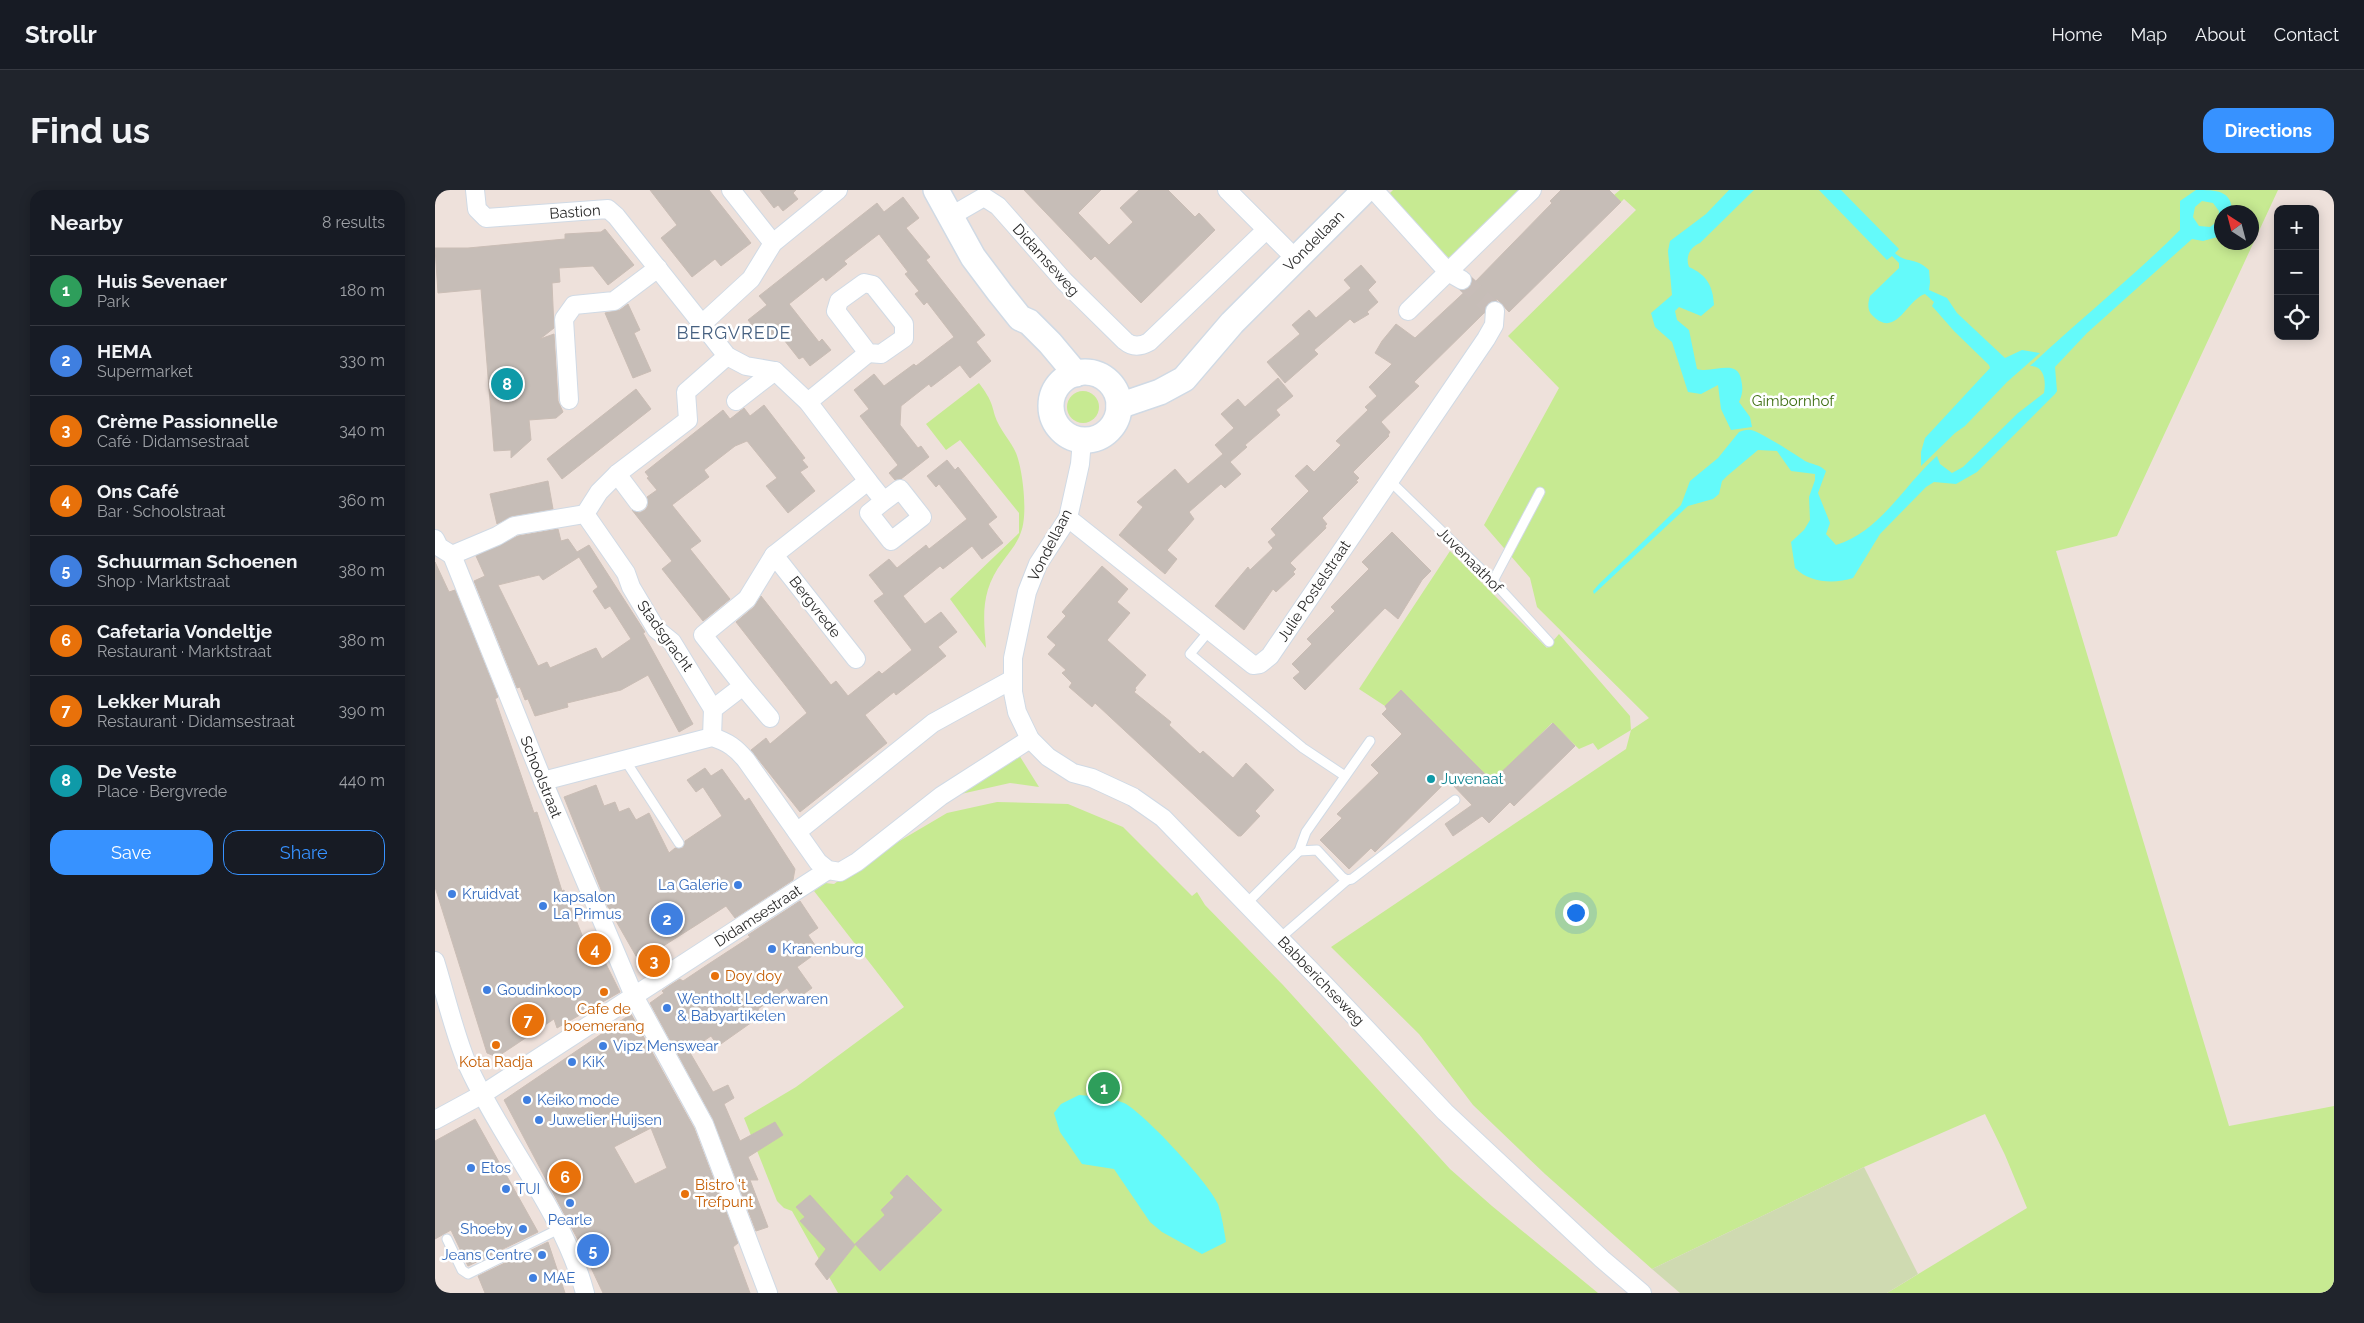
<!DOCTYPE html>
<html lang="en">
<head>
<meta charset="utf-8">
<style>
	body { margin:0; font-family:Raleway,sans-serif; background:#20242c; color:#f1f3f6 }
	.controls { position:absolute; right:15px; top:15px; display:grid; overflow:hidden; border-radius:10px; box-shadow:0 2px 12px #0003 }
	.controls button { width:45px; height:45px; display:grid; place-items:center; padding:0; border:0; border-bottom:1px solid #363941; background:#171b24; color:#f1f3f6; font:25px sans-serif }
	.compass { position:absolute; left:1779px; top:15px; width:45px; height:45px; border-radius:50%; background:#171b24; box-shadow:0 2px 12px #0003; rotate:324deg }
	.you { position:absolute; left:1140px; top:722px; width:18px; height:18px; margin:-12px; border:4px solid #fff; border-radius:50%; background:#1a73e8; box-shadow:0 0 0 8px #1a73e833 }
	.badge { display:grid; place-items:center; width:32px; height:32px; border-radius:50%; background:#3792ff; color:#fff; font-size:16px; font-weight:700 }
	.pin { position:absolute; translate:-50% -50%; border:2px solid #fff; box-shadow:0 1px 5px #0006 }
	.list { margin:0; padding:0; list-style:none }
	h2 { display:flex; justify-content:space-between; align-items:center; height:65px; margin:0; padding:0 20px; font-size:21px }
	h2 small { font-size:16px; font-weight:400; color:#9ea1a6 }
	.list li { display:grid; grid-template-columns:32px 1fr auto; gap:15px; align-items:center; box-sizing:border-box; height:70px; padding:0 20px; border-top:1px solid #363941 }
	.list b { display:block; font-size:19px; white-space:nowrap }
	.list p { margin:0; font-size:16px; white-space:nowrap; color:#9ea1a6 }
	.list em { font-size:16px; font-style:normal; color:#9ea1a6 }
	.actions { display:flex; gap:10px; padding:15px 20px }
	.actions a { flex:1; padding:11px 0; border:1px solid #3792ff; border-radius:15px; text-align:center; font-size:18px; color:#3792ff }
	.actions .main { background:#3792ff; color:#fff }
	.icon { flex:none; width:28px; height:28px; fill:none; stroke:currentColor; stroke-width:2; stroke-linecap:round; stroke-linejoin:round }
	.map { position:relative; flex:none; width:1899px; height:1103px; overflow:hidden; border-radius:15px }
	header { display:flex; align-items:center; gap:30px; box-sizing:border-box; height:70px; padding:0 25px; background:#171b24; border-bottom:1px solid #363941 }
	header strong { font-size:24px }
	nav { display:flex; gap:28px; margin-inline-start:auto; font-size:18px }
	.intro { display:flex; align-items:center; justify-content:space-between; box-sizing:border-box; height:120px; padding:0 30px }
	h1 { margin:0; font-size:35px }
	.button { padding:12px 22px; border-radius:15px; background:#3792ff; color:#fff; font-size:18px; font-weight:700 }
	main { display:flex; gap:30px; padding:0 30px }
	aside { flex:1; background:#171b24; border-radius:15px; box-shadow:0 2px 12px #0003 }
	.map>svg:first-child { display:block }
	.green { fill:#c7ea92; fill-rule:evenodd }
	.cemetery { fill:#cfdab1 }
	.water { fill:#64fafa; fill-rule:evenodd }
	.building { fill:#c6bdb7; stroke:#cabdb5; fill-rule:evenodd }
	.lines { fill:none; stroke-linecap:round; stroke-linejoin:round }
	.street-tunnel { stroke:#c7bdb8; stroke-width:18; stroke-dasharray:18 9; stroke-linecap:butt }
	.lane-casing { stroke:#d0dae5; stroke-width:11 }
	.street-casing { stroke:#d0dae5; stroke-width:20 }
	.secondary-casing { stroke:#d0dae5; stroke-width:28 }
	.lane { stroke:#fff; stroke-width:9 }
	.street { stroke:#fff; stroke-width:18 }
	.secondary { stroke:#fff; stroke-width:25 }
	.culture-dot { fill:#0f9aa8; stroke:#fff; stroke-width:2 }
	.shop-dot { fill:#3f7fe0; stroke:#fff; stroke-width:2 }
	.food-dot { fill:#e8710a; stroke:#fff; stroke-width:2 }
	.labels { text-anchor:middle; stroke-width:5; stroke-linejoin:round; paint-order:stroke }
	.street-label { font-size:15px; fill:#2b2b2b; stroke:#fff }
	.park-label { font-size:15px; fill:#3f6f13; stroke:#fff }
	.culture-label { font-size:15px; fill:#0d838f; stroke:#fff; text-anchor:start }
	.shop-label { font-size:15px; fill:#366cbe; stroke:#fff; text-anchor:start }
	.food-label { font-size:15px; fill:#c56008; stroke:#fff; text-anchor:start }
	.quarter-label { font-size:18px; letter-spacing:1px; fill:#466080; stroke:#fff }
</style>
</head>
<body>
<header>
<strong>Strollr</strong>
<nav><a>Home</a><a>Map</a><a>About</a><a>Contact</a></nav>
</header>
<div class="intro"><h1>Find us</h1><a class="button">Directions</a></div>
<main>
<aside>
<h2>Nearby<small>8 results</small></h2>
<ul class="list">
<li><span class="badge" style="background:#2e9e5b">1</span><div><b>Huis Sevenaer</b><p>Park</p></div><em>180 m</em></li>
<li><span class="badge" style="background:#3f7fe0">2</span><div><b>HEMA</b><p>Supermarket</p></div><em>330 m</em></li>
<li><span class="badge" style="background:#e8710a">3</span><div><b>Crème Passionnelle</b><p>Café · Didamsestraat</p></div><em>340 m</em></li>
<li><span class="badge" style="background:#e8710a">4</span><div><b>Ons Café</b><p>Bar · Schoolstraat</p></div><em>360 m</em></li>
<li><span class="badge" style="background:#3f7fe0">5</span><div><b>Schuurman Schoenen</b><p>Shop · Marktstraat</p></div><em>380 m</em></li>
<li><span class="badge" style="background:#e8710a">6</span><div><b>Cafetaria Vondeltje</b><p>Restaurant · Marktstraat</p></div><em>380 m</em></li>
<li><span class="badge" style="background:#e8710a">7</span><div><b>Lekker Murah</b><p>Restaurant · Didamsestraat</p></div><em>390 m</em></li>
<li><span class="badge" style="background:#0f9aa8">8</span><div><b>De Veste</b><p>Place · Bergvrede</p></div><em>440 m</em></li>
</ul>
<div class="actions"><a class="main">Save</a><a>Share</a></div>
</aside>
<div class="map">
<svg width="1899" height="1103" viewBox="0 0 1899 1103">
	<rect width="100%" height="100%" fill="#eee1db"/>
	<g class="green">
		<polygon points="958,0 1084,0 1014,68 980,39 954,4"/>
		<path d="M1185 0H1843L1682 346 1621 361 1794 936 1899 916V1103H1452L1592 1018 1570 965 1550 924 1429 977 1217 1079 1110 984 1038 915 984 844 896 757 1191 559 1196 540 1163 560 1158 553 1144 559 1117 533 1058 592 966 500 950 516 924 499 1015 361 1112 458 1124 444 1195 526 1196 540 1214 528 1102 417 1095 388 1049 335 1124 198 1073 146 1201 20 1189 9 1186 12 1179 5ZM1786 22H1816V52H1786Z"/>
		<path d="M544 193C554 207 556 210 560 226 564 239 576 251 581 263 588 280 593 325 586 342 582 354 575 361 568 371 546 400 548 424 551 458L515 409 584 343V323L525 250 511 260 491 234Z"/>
		<circle cx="648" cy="217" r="16"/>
		<polygon points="584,565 604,597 575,593 517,606"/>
		<polygon points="562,612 633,614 688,637 757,706 762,702 770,715 848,795 1015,979 1057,1016 1163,1103 403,1103 357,1021 349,1018 342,1011 309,928 361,897 469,817 379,701 390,693 399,694 434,669 512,623"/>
	</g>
	<polygon class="cemetery" points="1429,977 1483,1084 1452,1103 1245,1103 1217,1079"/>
	<g class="water">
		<path d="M1294 0H1319L1265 53C1255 57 1250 67 1254 77 1272 85 1278 96 1279 115L1266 126 1244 117 1240 121 1242 130 1254 140 1262 179C1277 184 1302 168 1306 189 1308 198 1308 203 1304 212L1315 227 1317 237 1296 240 1286 219 1283 195 1266 204 1253 202 1237 152 1220 137 1216 123 1237 105 1233 61 1235 51 1271 24Z"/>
		<path d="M1384 0H1406L1464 59 1460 63C1471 74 1479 66 1494 80L1495 92 1494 100 1512 108 1522 123 1570 168 1587 160 1605 163 1572 192 1530 236 1520 243 1486 276V262L1490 248 1555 178 1554 175 1519 141 1497 116 1499 112 1490 104C1471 110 1461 150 1437 125 1432 120 1433 112 1435 106L1464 78V73L1457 66 1452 70Z"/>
		<path d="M1761 0C1781 0 1797 0 1797 22H1786V46L1768 51 1757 49 1652 143 1620 177 1622 201 1620 204 1542 282 1521 294 1499 292 1491 297 1445 344 1418 388C1399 394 1375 393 1360 378L1356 352 1369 340 1375 330 1374 307 1380 290V284L1356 281 1342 261 1323 260 1292 286 1287 291 1284 304 1278 309 1253 316 1159 404 1158 401 1164 394 1246 315 1255 291 1283 268 1304 242C1307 241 1312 239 1316 240 1324 241 1361 265 1370 271 1378 275 1384 274 1391 281L1383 303 1395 333 1391 344 1401 355C1445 342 1469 295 1502 266L1505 274 1517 283 1528 277 1583 223 1609 203C1611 192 1610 176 1595 176 1644 130 1697 88 1745 40V11ZM1767 11 1778 13 1784 21 1783 31 1775 37 1764 36 1758 27 1760 17Z"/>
		<path d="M644 905C660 906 674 907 689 913 709 923 774 993 783 1014 787 1026 789 1040 791 1052L767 1064 727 1042 715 1032 679 979 647 974 625 942 619 923 626 914Z"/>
	</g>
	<g class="building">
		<polygon points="215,0 274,0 316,53 286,76 280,69 257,87 226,48 242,35"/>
		<polygon points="325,0 361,0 358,3 363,9 348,21 343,15 339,18"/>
		<polygon points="589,0 666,0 643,23 674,55 698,32 685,18 704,0 733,0 760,27 764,23 780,40 706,113 660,66 656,70"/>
		<polygon points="1126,0 1174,0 1186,12 1074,122 1062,109 1052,115 1049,123 979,192 984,196 946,232 955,242 953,245 954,246 918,282 924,288 921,291 923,292 887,328 892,334 890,336 891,338 855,373 861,379 858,382 860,384 841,402 838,399 809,440 780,416 813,377 815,380 838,358 833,352 841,345 836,339 874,301 860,286 872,275 879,282 906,255 901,251 933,220 930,217 942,206 934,197 957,174 940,163 947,151 961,134 980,148 1036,96 1117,13 1115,11"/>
		<polygon points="468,7 484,28 471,38 495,67 491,70 550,145 541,152 556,171 535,188 525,175 496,197 494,194 466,216 465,235 483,258 486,256 494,267 466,289 460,290 454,283 463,275 425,226 434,219 419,200 439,184 449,196 479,174 481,176 519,147 492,112 489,115 480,104 484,101 470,84 473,82 444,44 409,71 412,74 391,91 388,87 354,114 384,152 387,149 396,160 375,176 368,167 364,169 342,141 329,150 313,130 332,115 324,106 442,13 449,22"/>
		<polygon points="170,39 199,75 173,95 158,76 124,78 125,92 117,93 119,138 105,149 119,144 123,211 128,222 121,228 94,230 96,250 76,268 76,260 59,261 46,99 3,103 0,58 33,58 130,49 130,44 166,42"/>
		<polygon points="926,75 941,92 933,100 943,112 932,122 934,124 919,133 915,129 879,160 883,164 850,193 832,172 865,144 857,135 874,120 881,128 916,98 909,90"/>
		<polygon points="193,114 205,140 199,143 216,181 198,188 170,123 185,120"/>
		<polygon points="843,188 858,206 841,220 845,225 810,255 812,257 795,272 806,284 790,298 786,294 754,322 759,329 732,360 742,369 730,384 684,345 708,317 702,312 740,279 753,294 788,264 780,255 799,238 786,224 803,209 810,217"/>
		<polygon points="201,199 216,219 127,289 112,269"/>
		<polygon points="329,215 370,268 367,270 373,277 365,282 380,301 353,323 331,296 342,288 312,251 300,256 269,280 274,287 237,315 266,351 255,359 295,409 268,431 227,379 237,371 197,320 204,323 210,320 213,316 212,307 222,300 212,288 214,287 210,282 288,220 295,229 309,218 315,226"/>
		<polygon points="512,270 520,280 523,277 562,327 553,334 568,353 547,369 537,356 508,379 505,376 468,406 490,434 506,422 522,442 503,457 511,466 461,505 459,502 430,525 452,553 365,622 316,560 331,548 335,554 372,523 301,432 319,417 326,406 396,495 401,491 413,506 444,481 447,484 477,460 439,411 449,404 434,385 454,369 462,378 491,355 494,359 532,329 504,294 501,297 492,286"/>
		<polygon points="113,291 118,319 77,326 62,334 55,304"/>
		<path d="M123 339 126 351 133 349 142 362 154 355 210 442 208 443 258 534 244 542 213 485 186 500 132 513 133 517 100 526 93 509 90 510 85 497 82 498 39 391 50 386 41 366 83 346ZM144 367 163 397 158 401 170 419 175 416 196 449 167 469 161 458 115 478 112 472 103 476 63 395 104 385 108 390Z"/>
		<polygon points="957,342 996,381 987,390 963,429 950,418 870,500 858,488 865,482 857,474 877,454 872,449 900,421 896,417 934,379 927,372"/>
		<polygon points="0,372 14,402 20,400 63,507 60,509 99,623 102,622 127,701 129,700 149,750 157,746 185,802 122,838 119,829 62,867 52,863 0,697"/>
		<polygon points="667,376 693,399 682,412 695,423 672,450 711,485 700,498 701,500 699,502 736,532 734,535 765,564 768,561 798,588 811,573 839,600 820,621 825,626 806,646 803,646 660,513 657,517 634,497 637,493 627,483 631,480 613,464 621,455 612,447 631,426 627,422"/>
		<polygon points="966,500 1057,591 1118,533 1140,556 1079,616 1075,612 1054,633 1047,626 1018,646 1010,634 1037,615 1013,590 940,662 936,658 914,679 885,650 907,628 902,624 944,583 936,575 967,544 947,524 952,519 950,516"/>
		<polygon points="270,578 276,586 287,579 310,611 314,608 360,679 358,690 300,728 291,716 263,734 222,760 232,772 214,784 205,773 173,717 129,607 161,595 169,616 180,612 184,622 194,618 201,630 214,623 234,663 240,658 248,658 250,651 287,626 268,597 261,602 252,590"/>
		<polygon points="365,711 383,738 373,745 384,761 362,777 377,798 360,810 352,798 323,819 327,825 283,856 276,846 254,861 278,902 293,895 299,908 289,914 305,951 340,932 348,945 313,967 323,990 315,990 333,1037 321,1041 278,929 215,813 229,803 227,801 234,796 245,789 248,791 272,775 315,747 313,745"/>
		<path d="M196 824 259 938 303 1053 298 1057 315 1103H168L142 1048 69 910ZM216 938 232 978 200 994 179 957Z"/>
		<polygon points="40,929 103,1042 33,1076 16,1040 0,1049 0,951"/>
		<polygon points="472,985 507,1020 445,1081 420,1054 450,1025 446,1020 459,1007 455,1003"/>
		<polygon points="375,1005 420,1055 392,1090 380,1074 391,1059 365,1031 370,1027 361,1017"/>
		<polygon points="113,1052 130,1103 50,1103 43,1086"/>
	</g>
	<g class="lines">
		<polyline class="street-tunnel" points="1027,90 1060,121"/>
		<g class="lane-casing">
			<g id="lane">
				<polyline points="954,290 1058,391 1114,452"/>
				<polyline points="1058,391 1105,302"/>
				<polyline points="774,441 755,464 868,558 910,586"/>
				<polyline points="190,570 244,653"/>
				<polyline points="864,661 882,660 907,687 912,690 917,689 1020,610"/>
				<polyline points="811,714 864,661 871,642 935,551"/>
				<polyline points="845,748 912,690"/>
				<polyline points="12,1049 27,1080 33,1084 124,1039"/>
			</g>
		</g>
		<g class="street-casing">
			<g id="street">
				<polyline points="40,0 42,19 51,28 173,19 181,26 267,134"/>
				<polyline points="296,0 338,53"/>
				<polyline points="792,0 860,68"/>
				<polyline points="939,0 1013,82 1097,0"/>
				<path d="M516 26 549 7 563 16 629 91 690 151C697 157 705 157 714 152L831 40"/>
				<polygon points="429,93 438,95 469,134 469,148 446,164 433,163 401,121 404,111"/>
				<polyline points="973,121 1013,82 1027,90"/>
				<polyline points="134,210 129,129 139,115 179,111 223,78"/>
				<polyline points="301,211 340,181"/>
				<polyline points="373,212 433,163"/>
				<polyline points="647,250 645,274 633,328 603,374 592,402 578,468 578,502 582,522 595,549 613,567 638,583 657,588 698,607 728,628 889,794 1010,922 1167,1069 1207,1103"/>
				<polyline points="182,284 203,312"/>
				<polyline points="433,291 449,311 434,323 456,351 487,327 465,299 449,311"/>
				<polyline points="150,324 164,302 182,284 253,230 251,202 292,166"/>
				<polyline points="633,328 818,475 825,474 835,466 1051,149 1059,135 1060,121"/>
				<polyline points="0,349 4,357 17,365"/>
				<polyline points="17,365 108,591 199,806 269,934 333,1103"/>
				<polyline points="17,365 62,346 79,336 150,324 191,383 196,397 221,439 237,452 278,519"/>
				<polyline points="339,365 421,469"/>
				<polyline points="308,496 335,528"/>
				<polyline points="277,547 278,519 308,496 268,445 312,409 339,365 433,291 373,212 340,181 311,176 292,166 267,134 316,89 338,53 403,0"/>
				<path d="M108 591 277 547C293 552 301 558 311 570L383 672 393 680 405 682 422 672 506 606 595 549"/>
				<polyline points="362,642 498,533 578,489"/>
				<path d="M0 771C10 803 20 846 33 876 68 953 128 1021 150 1103"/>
				<polyline points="0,930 48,904 393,680"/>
			</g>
		</g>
		<g class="secondary-casing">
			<g id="secondary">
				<polyline points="501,0 538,67 565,103 585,128 594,132 615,153 641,184"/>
				<circle cx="650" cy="216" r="34"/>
				<polyline points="684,216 725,202 749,189 797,133 930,0"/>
			</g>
		</g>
		<use href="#lane" class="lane"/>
		<use href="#street" class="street"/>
		<use href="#secondary" class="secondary"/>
	</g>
	<circle class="culture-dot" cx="996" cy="589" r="5"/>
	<g class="shop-dot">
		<circle cx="303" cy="695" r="5"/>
		<circle cx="17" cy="704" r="5"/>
		<circle cx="108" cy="716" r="5"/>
		<circle cx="337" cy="759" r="5"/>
		<circle cx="52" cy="800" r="5"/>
		<circle cx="232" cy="818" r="5"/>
		<circle cx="168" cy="856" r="5"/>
		<circle cx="137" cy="872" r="5"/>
		<circle cx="92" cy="910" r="5"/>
		<circle cx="104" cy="930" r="5"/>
		<circle cx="36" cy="978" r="5"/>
		<circle cx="71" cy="999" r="5"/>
		<circle cx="135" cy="1013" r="5"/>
		<circle cx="88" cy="1039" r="5"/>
		<circle cx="107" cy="1065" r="5"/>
		<circle cx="98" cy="1088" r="5"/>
	</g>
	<g class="food-dot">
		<circle cx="280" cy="786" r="5"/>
		<circle cx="169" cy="802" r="5"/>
		<circle cx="61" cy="855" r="5"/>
		<circle cx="250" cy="1004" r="5"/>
	</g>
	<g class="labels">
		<g class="street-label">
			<text transform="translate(140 22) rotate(-4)" y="5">Bastion</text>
			<text transform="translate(879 51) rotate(-45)" y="5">Vondellaan</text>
			<text transform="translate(611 70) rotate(48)" y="5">Didamseweg</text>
			<text transform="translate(615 355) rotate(-63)" y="5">Vondellaan</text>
			<text transform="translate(1035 370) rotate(45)" y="5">Juvenaathof</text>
			<text transform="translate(879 401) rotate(-56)" y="5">Julie Postelstraat</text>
			<text transform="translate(380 417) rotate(52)" y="5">Bergvrede</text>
			<text transform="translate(230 446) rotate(54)" y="5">Stadsgracht</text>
			<text transform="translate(106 587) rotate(68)" y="5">Schoolstraat</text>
			<text transform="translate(323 726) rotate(-33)" y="5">Didamsestraat</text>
			<text transform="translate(886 791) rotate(46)" y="5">Babberichseweg</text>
		</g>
		<g class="park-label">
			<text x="1358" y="216">Gimbornhof</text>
		</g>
		<g class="culture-label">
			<text x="1006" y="594">Juvenaat</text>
		</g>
		<g class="shop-label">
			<text x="293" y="700" text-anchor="end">La Galerie</text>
			<text x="27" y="709">Kruidvat</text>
			<text x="118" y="712">kapsalon<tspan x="118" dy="17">La Primus</tspan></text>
			<text x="347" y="764">Kranenburg</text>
			<text x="62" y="805">Goudinkoop</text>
			<text x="242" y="814">Wentholt Lederwaren<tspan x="242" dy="17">&amp; Babyartikelen</tspan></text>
			<text x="178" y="861">Vipz Menswear</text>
			<text x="147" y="877">KiK</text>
			<text x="102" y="915">Keiko mode</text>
			<text x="114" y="935">Juwelier Huijsen</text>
			<text x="46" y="983">Etos</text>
			<text x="81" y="1004">TUI</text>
			<text x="135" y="1035" text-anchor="middle">Pearle</text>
			<text x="78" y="1044" text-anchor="end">Shoeby</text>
			<text x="97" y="1070" text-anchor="end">Jeans Centre</text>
			<text x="108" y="1093">MAE</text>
		</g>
		<g class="food-label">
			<text x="290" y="791">Doy doy</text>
			<text x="169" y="824" text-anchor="middle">Cafe de<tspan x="169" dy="17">boemerang</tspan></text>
			<text x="61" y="877" text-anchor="middle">Kota Radja</text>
			<text x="260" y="1000">Bistro 't<tspan x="260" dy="17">Trefpunt</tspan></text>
		</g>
		<g class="quarter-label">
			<text x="299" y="149">BERGVREDE</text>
		</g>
	</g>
</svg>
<div class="controls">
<button>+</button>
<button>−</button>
<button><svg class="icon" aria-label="locate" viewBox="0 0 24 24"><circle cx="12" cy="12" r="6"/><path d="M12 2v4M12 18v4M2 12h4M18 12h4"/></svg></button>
</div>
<svg class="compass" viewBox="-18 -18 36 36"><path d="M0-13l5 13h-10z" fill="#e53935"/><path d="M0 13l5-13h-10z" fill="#9ea1a6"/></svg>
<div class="you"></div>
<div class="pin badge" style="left:669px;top:898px;background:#2e9e5b">1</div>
<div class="pin badge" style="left:232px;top:729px;background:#3f7fe0">2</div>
<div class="pin badge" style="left:219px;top:771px;background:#e8710a">3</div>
<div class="pin badge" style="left:160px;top:759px;background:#e8710a">4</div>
<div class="pin badge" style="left:158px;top:1060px;background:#3f7fe0">5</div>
<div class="pin badge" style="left:130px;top:987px;background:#e8710a">6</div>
<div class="pin badge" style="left:93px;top:830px;background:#e8710a">7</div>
<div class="pin badge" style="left:72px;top:194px;background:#0f9aa8">8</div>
</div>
</main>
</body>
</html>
